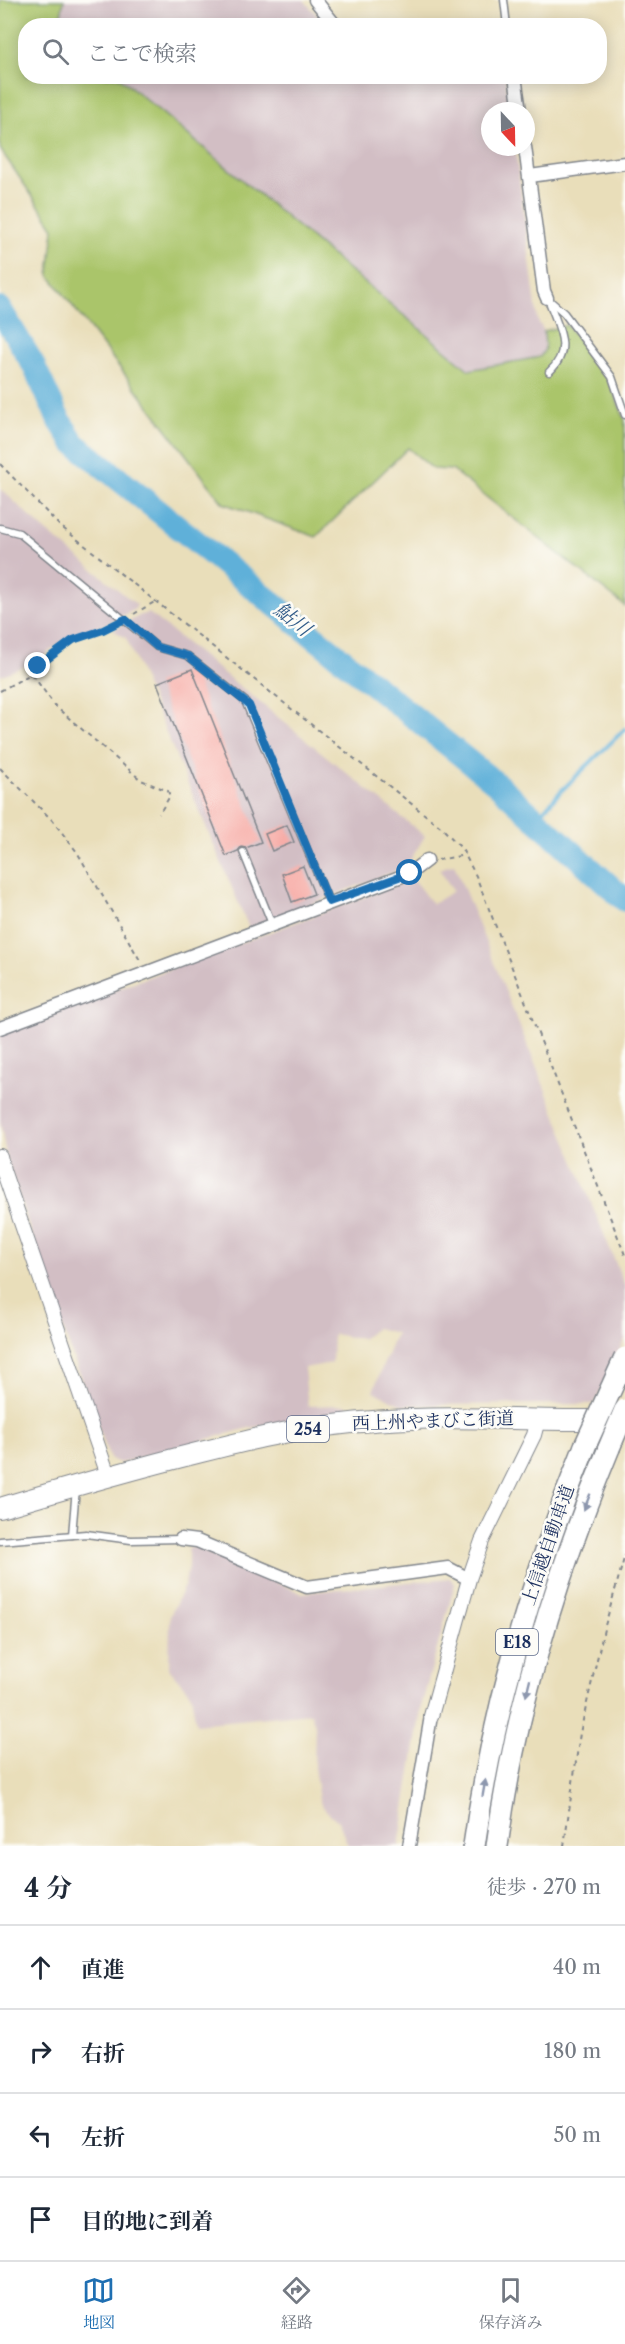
<!DOCTYPE html>
<html lang="ja">
<head>
<meta charset="utf-8">
<style>
	body { margin:0; font-family:"Libre Caslon Text","Noto Serif JP",serif; background:#f6f6f7; color:#1f2937 }
	.compass { position:absolute; left:481px; top:102px; width:54px; height:54px; border-radius:50%; background:#fff; box-shadow:0 3px 15px #0003; rotate:158deg }
	.stop { position:absolute; width:18px; height:18px; margin:-14px; border:4px solid #1f6fb2; border-radius:50%; background:#fff }
	.stop.end { background:#1f6fb2; border-color:#fff; box-shadow:0 2px 6px #0008 }
	.list { margin:0; padding:0; list-style:none }
	h2 { display:flex; justify-content:space-between; align-items:center; height:78px; margin:0; padding:0 24px; font-size:26px }
	h2 small { font-size:20px; font-weight:400; color:#747a83 }
	.list li { display:grid; grid-template-columns:39px 1fr auto; gap:18px; align-items:center; box-sizing:border-box; height:84px; padding:0 24px; border-top:2px solid #e0e1e3 }
	.list b { display:block; font-size:22px; white-space:nowrap }
	.list em { font-size:20px; font-style:normal; color:#747a83 }
	.icon { flex:none; width:33px; height:33px; fill:none; stroke:currentColor; stroke-width:2; stroke-linecap:round; stroke-linejoin:round }
	.map { position:relative; flex:none; width:625px; height:1846px; overflow:hidden }
	.search { position:absolute; background:#fff; box-shadow:0 3px 15px #0003; left:18px; right:18px; top:18px; height:66px; display:flex; align-items:center; gap:15px; box-sizing:border-box; padding:0 21px; border-radius:24px; color:#747a83; font-size:22px }
	.sheet { height:414px; background:#fff }
	nav { display:flex; justify-content:space-around; align-items:center; box-sizing:border-box; height:84px; border-top:2px solid #e0e1e3; background:#fff; font-size:16px; color:#747a83 }
	nav a { display:grid; justify-items:center; gap:3px }
	nav .on { color:#1f6fb2 }
	.map>svg:first-child { display:block }
	.industrial { fill:#d2bec4 }
	.green { fill:#aac56b; stroke:#627a64; stroke-width:1.5 }
	.lines { fill:none; stroke-linecap:round; stroke-linejoin:round }
	.stream { stroke:#5eb0d9; stroke-width:4 }
	.river { stroke:#5eb0d9; stroke-width:24 }
	.building { fill:#f7ada8 }
	.service-casing { stroke:#82868c; stroke-width:9 }
	.minor-casing { stroke:#82868c; stroke-width:15 }
	.tertiary-casing { stroke:#82868c; stroke-width:16 }
	.trunk-casing { stroke:#82868c; stroke-width:22 }
	.motorway-casing { stroke:#82868c; stroke-width:24 }
	.path { stroke:#82868c; stroke-width:2; stroke-dasharray:4.5 4.5; stroke-linecap:butt }
	.service { stroke:#fff; stroke-width:6 }
	.minor { stroke:#fff; stroke-width:12 }
	.tertiary { stroke:#fff; stroke-width:14 }
	.trunk { stroke:#fff; stroke-width:20 }
	.motorway { stroke:#fff; stroke-width:21 }
	.motorway-bridge-casing { stroke:#82868c; stroke-width:24; stroke-linecap:butt }
	.motorway-bridge { stroke:#fff; stroke-width:21 }
	.oneway { fill:#8d97ae }
	.route { stroke:#1f6fb2; stroke-width:8 }
	.labels { text-anchor:middle; stroke-width:5; stroke-linejoin:round; paint-order:stroke }
	.shield { fill:#fdfcf7; stroke:#5f6c8c; stroke-width:1.5 }
	.shield-label { font-size:16px; font-weight:bold; fill:#1b2f5e }
	.street-label { font-size:18px; fill:#1b2f5e; stroke:#fdfcf7 }
	.water-label { font-size:20px; font-style:italic; fill:#325c89; stroke:#fdfcf7 }
</style>
</head>
<body>
<div class="map">
<svg width="625" height="1846" viewBox="0 0 625 1846">
	<rect width="100%" height="100%" fill="#fdfcf7"/>
	<filter id="ink" filterUnits="userSpaceOnUse"><feTurbulence type="fractalNoise" baseFrequency=".0167" numOctaves="2"/><feDisplacementMap in="SourceGraphic" scale="12" xChannelSelector="R" yChannelSelector="G"/><feConvolveMatrix kernelMatrix="1 2 1 2 8 2 1 2 1" color-interpolation-filters="sRGB"/></filter>
	<filter id="wash" filterUnits="userSpaceOnUse"><feTurbulence type="fractalNoise" baseFrequency=".008" numOctaves="4" result="noise"/><feDisplacementMap in="SourceGraphic" scale="24" xChannelSelector="R" yChannelSelector="G"/><feGaussianBlur stdDeviation="1.35" result="paint"/><feColorMatrix in="noise" values="0 0 0 0 0 0 0 0 0 0 0 0 0 0 0 0 0 1.4 0 .05"/><feComposite in="paint" operator="in"/></filter>
	<g filter="url(#wash)">
		<rect width="100%" height="100%" fill="#e9deba"/>
		<g class="industrial">
			<polygon points="64,0 304,0 325,25 59,26"/>
			<polygon points="119,77 505,77 510,111 490,111 490,147 515,147 538,321 544,331 544,354 529,360 469,370"/>
			<polygon points="0,488 41,527 137,605 134,610 106,624 68,637 30,666 22,667 0,676"/>
			<polygon points="149,613 425,836 406,867 249,928 126,638 113,630 141,615"/>
			<polygon points="454,864 625,1286 625,1339 594,1404 402,1405 373,1391 396,1333 376,1328 362,1339 333,1334 332,1363 304,1368 308,1406 346,1405 355,1412 249,1428 120,1463 110,1459 62,1326 7,1160 0,1121 0,1032 413,879 432,904 453,891 439,869"/>
			<polygon points="195,1547 301,1593 450,1578 455,1584 422,1703 399,1846 348,1846 339,1822 322,1807 319,1800 314,1768 315,1725 311,1713 196,1724 191,1694 169,1669 170,1616 185,1584 188,1566 188,1548"/>
		</g>
		<polygon class="green" points="0,0 64,0 59,25 26,26 26,76 119,77 469,370 540,357 545,349 544,331 567,325 608,378 625,420 625,606 452,470 433,469 408,448 316,537 223,503 49,275 54,228 0,149"/>
		<g class="lines">
			<polyline class="stream" points="536,819 560,792 625,729"/>
			<polyline class="river" points="0,309 33,364 59,420 74,443 498,785 625,900"/>
		</g>
		<g id="blocks">
			<g class="building">
				<polygon points="192,669 261,842 246,848 241,847 238,851 226,856 157,683"/>
				<polygon points="287,825 294,842 272,851 265,834"/>
				<polygon points="303,866 314,894 292,902 282,874"/>
			</g>
		</g>
	</g>
	<g filter="url(#ink)">
		<use href="#blocks" fill-opacity="0" stroke="#82868c" stroke-width="1.5"/>
		<g class="lines">
			<g class="service-casing">
				<g id="service">
					<polyline points="504,0 507,26"/>
					<polyline points="547,298 564,313 612,377 625,415"/>
					<path d="M549 301C558 328 574 349 549 372"/>
					<polyline points="0,528 19,533 157,647 188,656 245,701 329,902"/>
					<polyline points="243,852 272,924"/>
					<polyline points="72,1535 76,1488"/>
					<polyline points="0,1541 86,1534 131,1540 181,1539"/>
				</g>
			</g>
			<g class="minor-casing">
				<g id="minor">
					<polyline points="315,0 336,26"/>
					<polyline points="515,76 520,111"/>
					<polyline points="525,147 544,291 547,298"/>
					<polyline points="530,176 625,163"/>
					<polyline points="0,1028 410,873 427,860"/>
					<polyline points="181,1539 197,1541 307,1587 448,1568 469,1579"/>
					<polyline points="409,1846 431,1716"/>
				</g>
			</g>
			<g class="tertiary-casing">
				<g id="tertiary">
					<polyline points="0,1156 3,1170 108,1475"/>
					<polyline points="431,1716 469,1579 482,1541 534,1435 538,1420"/>
				</g>
			</g>
			<g class="trunk-casing">
				<path id="trunk" d="M0 1508C67 1488 133 1469 201 1452 245 1441 289 1430 334 1425 426 1413 518 1421 610 1420"/>
			</g>
			<g class="motorway-casing">
				<g id="motorway">
					<path d="M474 1846C493 1708 533 1575 585 1446"/>
					<path d="M497 1846C515 1708 556 1576 609 1448"/>
				</g>
			</g>
			<g class="path">
				<polyline points="0,464 59,525 442,828 462,849 476,876 625,1255"/>
				<polyline points="134,614 156,601"/>
				<polyline points="29,675 38,666 73,640 115,624"/>
				<polyline points="0,691 29,675 34,677 56,707 141,780 168,791 170,796 159,814"/>
				<polyline points="0,768 52,820 77,852 141,962"/>
				<polyline points="438,860 465,855"/>
				<polyline points="564,1846 580,1733 604,1629 625,1555"/>
				<polyline points="624,1846 625,1844"/>
			</g>
			<use href="#service" class="service"/>
			<use href="#minor" class="minor"/>
			<use href="#tertiary" class="tertiary"/>
			<use href="#trunk" class="trunk"/>
			<use href="#motorway" class="motorway"/>
			<g class="motorway-bridge-casing">
				<g id="motorway-bridge">
					<polyline points="585,1446 625,1358"/>
					<polyline points="609,1448 625,1410"/>
				</g>
			</g>
			<use href="#motorway-bridge" class="motorway-bridge"/>
		</g>
		<defs><path id="oneway-solid" d="M-6-.8H1V-3.2L6.5 0L1 3.2V.8H-6Z" transform="scale(1.5)"/></defs>
		<g class="oneway">
			<use href="#oneway-solid" transform="translate(587 1502) rotate(112)"/>
			<use href="#oneway-solid" transform="translate(528 1688) rotate(104)"/>
			<use href="#oneway-solid" transform="translate(484 1788) rotate(-80)"/>
		</g>
	</g>
	<g class="lines" filter="url(#ink)">
		<polyline class="route" points="38,666 73,640 103,630 125,619 157,647 188,656 249,705 329,902 410,873"/>
	</g>
	<g class="labels">
		<g class="shield">
			<rect x="287" y="1416" width="42" height="26" rx="4.5"/>
			<rect x="496" y="1629" width="42" height="26" rx="4.5"/>
		</g>
		<g class="shield-label">
			<text x="308" y="1435">254</text>
			<text x="517" y="1648">E18</text>
		</g>
		<g class="street-label">
			<text transform="translate(433 1421) rotate(-2)" y="6">西上州やまびこ街道</text>
			<text transform="translate(548 1545) rotate(-71)" y="6">上信越自動車道</text>
		</g>
		<g class="water-label">
			<text transform="translate(293 619) rotate(39)" y="7">鮎川</text>
		</g>
	</g>
</svg>
<svg class="compass" viewBox="-18 -18 36 36"><path d="M0-13l5 13h-10z" fill="#e53935"/><path d="M0 13l5-13h-10z" fill="#747a83"/></svg>
<div class="stop" style="left:410px;top:873px"></div>
<div class="stop end" style="left:38px;top:666px"></div>
<div class="search"><svg class="icon" aria-label="search" viewBox="0 0 24 24"><circle cx="10" cy="10" r="6"/><path d="M15 15l6 6"/></svg>ここで検索</div>
</div>
<section class="sheet">
<h2>4 分<small>徒歩 · 270 m</small></h2>
<ul class="list">
<li><svg class="icon" aria-label="ahead" viewBox="0 0 24 24"><path d="M12 20V5M6 11l6-6 6 6"/></svg><div><b>直進</b></div><em>40 m</em></li>
<li><svg class="icon" aria-label="right" viewBox="0 0 24 24"><path d="M7 20v-9h11M14 6l5 5-5 5"/></svg><div><b>右折</b></div><em>180 m</em></li>
<li><svg class="icon" aria-label="left" viewBox="0 0 24 24"><path d="M17 20v-9H6M10 6l-5 5 5 5"/></svg><div><b>左折</b></div><em>50 m</em></li>
<li><svg class="icon" aria-label="arrive" viewBox="0 0 24 24"><path d="M6 21V4h12l-3 4 3 4H6"/></svg><div><b>目的地に到着</b></div></li>
</ul>
</section>
<nav>
<a class="on"><svg class="icon" aria-label="map" viewBox="0 0 24 24"><path d="M3 6l6-2 6 2 6-2v14l-6 2-6-2-6 2zM9 4v14M15 6v14"/></svg>地図</a>
<a><svg class="icon" aria-label="directions" viewBox="0 0 24 24"><path d="M12 3l9 9-9 9-9-9zM9 14v-3h6M13 9l2 2-2 2"/></svg>経路</a>
<a><svg class="icon" aria-label="saved" viewBox="0 0 24 24"><path d="M7 4h10v16l-5-4-5 4z"/></svg>保存済み</a>
</nav>
</body>
</html>
